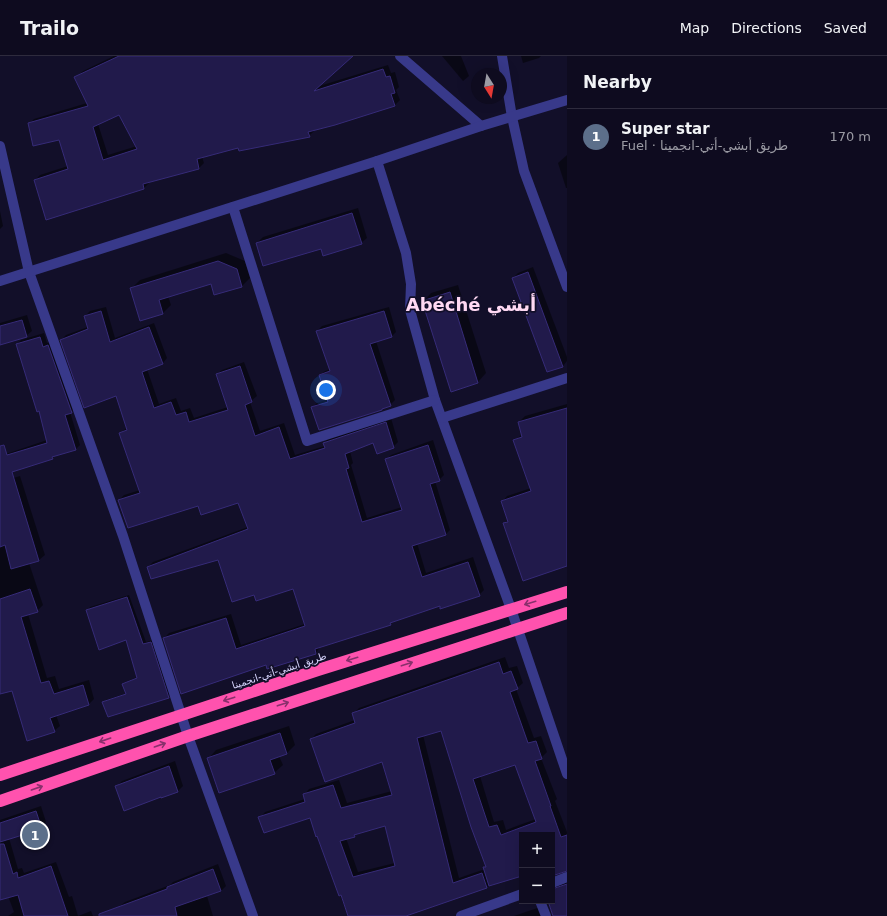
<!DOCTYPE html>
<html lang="en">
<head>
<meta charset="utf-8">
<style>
	body { margin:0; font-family:"DejaVu Sans",Vazirmatn,sans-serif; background:#171428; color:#f1f3f6 }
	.controls { position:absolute; right:12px; bottom:12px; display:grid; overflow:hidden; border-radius:0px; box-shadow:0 4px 16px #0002 }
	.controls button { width:36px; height:36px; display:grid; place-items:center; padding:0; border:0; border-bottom:1px solid #2e2b3d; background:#0e0b1f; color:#f1f3f6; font:20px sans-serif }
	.compass { position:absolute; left:471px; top:12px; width:36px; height:36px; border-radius:50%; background:#0e0b1f; box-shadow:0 4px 16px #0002; rotate:169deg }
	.you { position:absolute; left:326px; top:334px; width:14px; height:14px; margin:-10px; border:3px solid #fff; border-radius:50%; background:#1a73e8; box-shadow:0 0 0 6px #1a73e833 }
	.badge { display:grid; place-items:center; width:26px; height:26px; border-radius:50%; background:#d93025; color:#fff; font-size:13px; font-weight:700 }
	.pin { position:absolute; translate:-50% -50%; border:2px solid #fff; box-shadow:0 1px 4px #0006 }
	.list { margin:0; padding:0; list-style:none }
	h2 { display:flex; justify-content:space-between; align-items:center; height:52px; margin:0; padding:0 16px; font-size:17px }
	h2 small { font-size:13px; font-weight:400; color:#9b9ba4 }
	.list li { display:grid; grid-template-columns:26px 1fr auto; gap:12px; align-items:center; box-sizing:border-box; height:56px; padding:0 16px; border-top:1px solid #2e2b3d }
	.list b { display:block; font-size:15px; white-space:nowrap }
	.list p { margin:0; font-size:13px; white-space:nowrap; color:#9b9ba4 }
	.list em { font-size:13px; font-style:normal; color:#9b9ba4 }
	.map { position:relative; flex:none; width:567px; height:860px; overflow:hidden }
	header { display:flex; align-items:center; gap:24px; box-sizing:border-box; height:56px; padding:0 20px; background:#0e0b1f; border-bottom:1px solid #2e2b3d }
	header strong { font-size:19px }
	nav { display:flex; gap:22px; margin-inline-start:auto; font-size:14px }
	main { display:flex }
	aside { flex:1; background:#0e0b1f }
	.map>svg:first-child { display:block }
	.shadow { fill:#0007; fill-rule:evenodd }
	.building { fill:#211a4b; stroke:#362b78; fill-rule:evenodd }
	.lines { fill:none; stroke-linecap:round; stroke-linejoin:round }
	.street { stroke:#38398a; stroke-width:10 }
	.highway { stroke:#ff52ae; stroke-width:12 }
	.oneway { stroke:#88306c }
	.labels { text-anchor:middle; stroke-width:3.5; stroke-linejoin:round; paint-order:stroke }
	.street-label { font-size:10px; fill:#d9d7ff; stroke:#120f29 }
	.town-label { font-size:18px; font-weight:bold; fill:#ffd9f3; stroke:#120f29 }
</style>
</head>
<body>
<header>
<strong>Trailo</strong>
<nav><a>Map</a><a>Directions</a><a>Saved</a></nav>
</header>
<main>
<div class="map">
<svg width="567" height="860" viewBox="0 0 567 860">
	<rect width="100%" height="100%" fill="#120f29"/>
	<g class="shadow">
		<path d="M114 0H351L316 31 388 9 391 17 395 16 399 31 396 34 400 44 395 49 314 73V75L309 80 239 91 202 101 204 107 199 112 148 125 149 127 144 132 35 124 40 119 68 110 60 83 29 68 34 63 87 47 78 20 83 15ZM119 58 137 90 108 99 98 68Z"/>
		<polygon points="442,0 461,0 469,20 463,25"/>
		<polygon points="521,0 541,0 539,2 523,7"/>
		<polygon points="567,99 567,132 566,132 558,107"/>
		<polygon points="358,152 367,182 361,187 321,192 257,187 263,181"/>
		<polygon points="0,155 3,170 0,173"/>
		<polygon points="226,197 245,205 250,222 242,230 212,227 168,240 171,249 163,257 132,232 140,224"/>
		<polygon points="533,211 567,301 567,305 563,310 548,315 513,222 518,217"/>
		<polygon points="458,229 486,317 478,326 452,334 423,246 431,237"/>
		<polygon points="106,251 115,282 154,267 167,302 163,307 147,313 159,348 176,342 181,355 190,352 194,362 228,351 217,318 222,314 244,306 257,340 250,346 260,375 284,367 295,399 325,390 324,387 329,382 391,362 398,386 393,391 373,386 350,395 353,407 351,409 367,462 402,451 386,404 391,399 433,384 444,419 439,424 435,425 450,474 445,479 417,487 426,517 473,501 484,534 479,539 440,549 394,564 390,568 320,591 316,597 266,608 164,582 169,577 231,558 241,589 305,568 293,532 255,538 218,503 148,511 153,506 248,471 239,445 199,448 119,444 124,439 140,434 120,377 127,372 116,339 61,284 66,279 88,271 85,260 90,255"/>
		<polygon points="389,251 396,276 392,280 376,285 395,344 390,349 312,352 317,347 328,343 320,319 325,315 331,313 317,275 322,270"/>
		<polygon points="27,259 32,275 26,280 0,288 0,267"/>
		<polygon points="44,277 47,287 52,285 76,352 70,356 80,389 76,393 56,399 53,402 0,419 0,400 47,384 40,354 17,288 21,284"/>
		<polygon points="567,348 567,510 504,468 508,464 502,446 507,440 531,432 515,385 522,378 519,366 525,360"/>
		<polygon points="20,420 45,499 39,504 29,507 43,549 37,555 28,558 47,622 55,620 59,633 89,624 94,643 89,648 56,659 60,670 54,675 12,633 0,637 0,426"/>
		<polygon points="129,539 146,586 153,584 171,638 168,641 104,646 106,644 127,637 123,628 126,626 137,621 126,583 88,554 90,551"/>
		<path d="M505 601 509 612 517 610 523 627 516 633 534 682 541 680 547 696 541 702 557 743 555 745 567 776V814L552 819V779H522V818L404 860H348L311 761 260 762 265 756 305 743 304 739 309 733 339 724 347 747 392 735 382 705 311 683 316 678 355 664 353 658 359 652ZM441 674 486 810 485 813 459 822 423 679ZM515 707 536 763 506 774 503 764 494 766 480 720ZM386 769 395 807 358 816 346 782 354 780 357 777Z"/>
		<polygon points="289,670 295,689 287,697 279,700 283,709 274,717 208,703 216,694"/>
		<polygon points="175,705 183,730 178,735 116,731 122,725"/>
		<polygon points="41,750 46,766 41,772 9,782 18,813 22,812 24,817 56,806 69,841 72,840 78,860 91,855 93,860 8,860 14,856 8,840 0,843 0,764"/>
		<polygon points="218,808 226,830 221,835 207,840 213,860 107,860 125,846 170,829 173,826"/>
		<polygon points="552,824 567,825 567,860 553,860 549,845 552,845"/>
		<polygon points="543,850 549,860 514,860"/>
	</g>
	<g class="building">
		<path d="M119 0H353L314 35 383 13 386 21 390 20 395 37 391 38 395 50 335 69 308 76 310 81 239 95 238 92 197 103 199 113 143 128 144 133 46 164 34 124 68 113 59 84 33 90 28 67 88 50 74 21ZM119 59 137 93 103 104 93 71Z"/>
		<polygon points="352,157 362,188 323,200 321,193 263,210 256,187"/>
		<polygon points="218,205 237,213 242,231 214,239 211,228 159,244 163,258 140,265 130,232"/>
		<polygon points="528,216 563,311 547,316 512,222"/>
		<polygon points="450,236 478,327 451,336 422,245"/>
		<polygon points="101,255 110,286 149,271 163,308 142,316 154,352 171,346 176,359 186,356 189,366 228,354 216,318 240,310 252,346 245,349 255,380 279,371 290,403 325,392 323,387 386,366 394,392 377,398 373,387 345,398 349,412 346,413 362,466 402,454 385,403 428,389 440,425 430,428 446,479 412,490 422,521 468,506 480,540 440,553 440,550 390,567 391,569 315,593 316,598 267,613 266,609 181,638 163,582 226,562 236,593 305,570 293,533 256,545 254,539 232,546 218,504 151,523 147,511 248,473 238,447 201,459 198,450 128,472 118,444 140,437 119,377 127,374 116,340 84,352 60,284 88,273 84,260"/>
		<polygon points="384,255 392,281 370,288 391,350 382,353 382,354 319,374 311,351 328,346 319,319 330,315 316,275"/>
		<polygon points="22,264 27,281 0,289 0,270"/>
		<polygon points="40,281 43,291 48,289 72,357 65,359 76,394 52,401 53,403 12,416 39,505 11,513 5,489 0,491 0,390 4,389 7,399 47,387 39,355 37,356 16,288"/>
		<polygon points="567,352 567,510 523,525 503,467 508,466 501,445 531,435 513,384 522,381 518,366"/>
		<polygon points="30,533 38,556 21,561 41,627 49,625 54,638 83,629 89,649 50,662 55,676 27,685 12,635 0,638 0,543"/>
		<polygon points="127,541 143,588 151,586 169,642 108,661 102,646 126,638 122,628 137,622 126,584 99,594 86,554"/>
		<path d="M499 606 503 618 511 615 518 633 510 636 528 687 536 685 542 703 535 705 551 750H550L561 781 567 779V815L552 820V779H522V820L489 830 483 811H486L471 771 441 675 417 682 453 827 482 817 487 832 406 860H348L341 839 339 840 317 780 316 781 310 762 264 777 258 761 305 746 303 738 333 729 341 752 392 739 382 706 325 726 310 683 355 667 352 657ZM515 709 536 766 501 779 497 769 489 771 473 723ZM385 770 395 810 353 821 340 785 355 781 354 779Z"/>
		<polygon points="280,677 287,698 270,704 275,718 219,737 207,702"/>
		<polygon points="169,710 178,736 161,742 161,741 124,755 115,730"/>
		<polygon points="36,755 42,773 0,786 0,767"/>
		<polygon points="0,788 4,788 13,818 17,816 18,822 51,810 68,860 24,860 18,839 0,844"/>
		<polygon points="213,813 221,835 175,851 177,860 99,860 99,858 167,833 167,831"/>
		<polygon points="567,828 567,860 553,860 548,845 552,845 552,833"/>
	</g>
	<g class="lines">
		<g class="street">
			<polyline points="400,0 481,70"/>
			<polyline points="502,0 512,61 524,115 567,231"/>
			<polyline points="0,90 29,216 123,480 188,680 253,860"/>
			<polyline points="377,105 406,197 411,228 410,254 435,344 511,553 567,718"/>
			<polyline points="233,151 307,385 435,344"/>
			<polyline points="0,225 377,105 481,70 567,44"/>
			<polyline points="442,362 567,322"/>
			<polyline points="552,827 567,821"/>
			<polyline points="540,845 546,860"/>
			<polyline points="461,860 522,838"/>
		</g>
		<g class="highway">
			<polyline points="0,719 318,614 567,536"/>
			<polyline points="0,745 188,680 567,557"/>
		</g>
	</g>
	<defs><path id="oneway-shaft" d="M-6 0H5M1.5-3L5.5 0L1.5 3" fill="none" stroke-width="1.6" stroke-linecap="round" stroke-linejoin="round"/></defs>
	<g class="oneway">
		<use href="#oneway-shaft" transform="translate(530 547) rotate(163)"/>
		<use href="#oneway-shaft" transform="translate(352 603) rotate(163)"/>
		<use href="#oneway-shaft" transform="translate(407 608) rotate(-18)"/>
		<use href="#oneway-shaft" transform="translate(229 643) rotate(162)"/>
		<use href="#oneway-shaft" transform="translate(283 648) rotate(-18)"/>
		<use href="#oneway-shaft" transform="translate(105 684) rotate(161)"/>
		<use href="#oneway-shaft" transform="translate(160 689) rotate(-19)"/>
		<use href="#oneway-shaft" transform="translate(37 732) rotate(-19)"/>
	</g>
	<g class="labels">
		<g class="street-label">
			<text transform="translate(279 614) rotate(-18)" y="4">طريق أبشي-أتي-انجمينا</text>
		</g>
		<g class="town-label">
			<text x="471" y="255">Abéché أبشي</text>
		</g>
	</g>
</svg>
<div class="controls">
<button>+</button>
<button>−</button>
</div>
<svg class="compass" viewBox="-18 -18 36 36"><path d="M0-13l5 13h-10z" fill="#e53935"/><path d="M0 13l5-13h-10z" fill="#9b9ba4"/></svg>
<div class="you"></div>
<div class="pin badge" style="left:35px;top:779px;background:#5c6f8a">1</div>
</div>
<aside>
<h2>Nearby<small></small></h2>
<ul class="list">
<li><span class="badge" style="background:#5c6f8a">1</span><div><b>Super star</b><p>Fuel · طريق أبشي-أتي-انجمينا</p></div><em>170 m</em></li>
</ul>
</aside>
</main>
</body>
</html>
